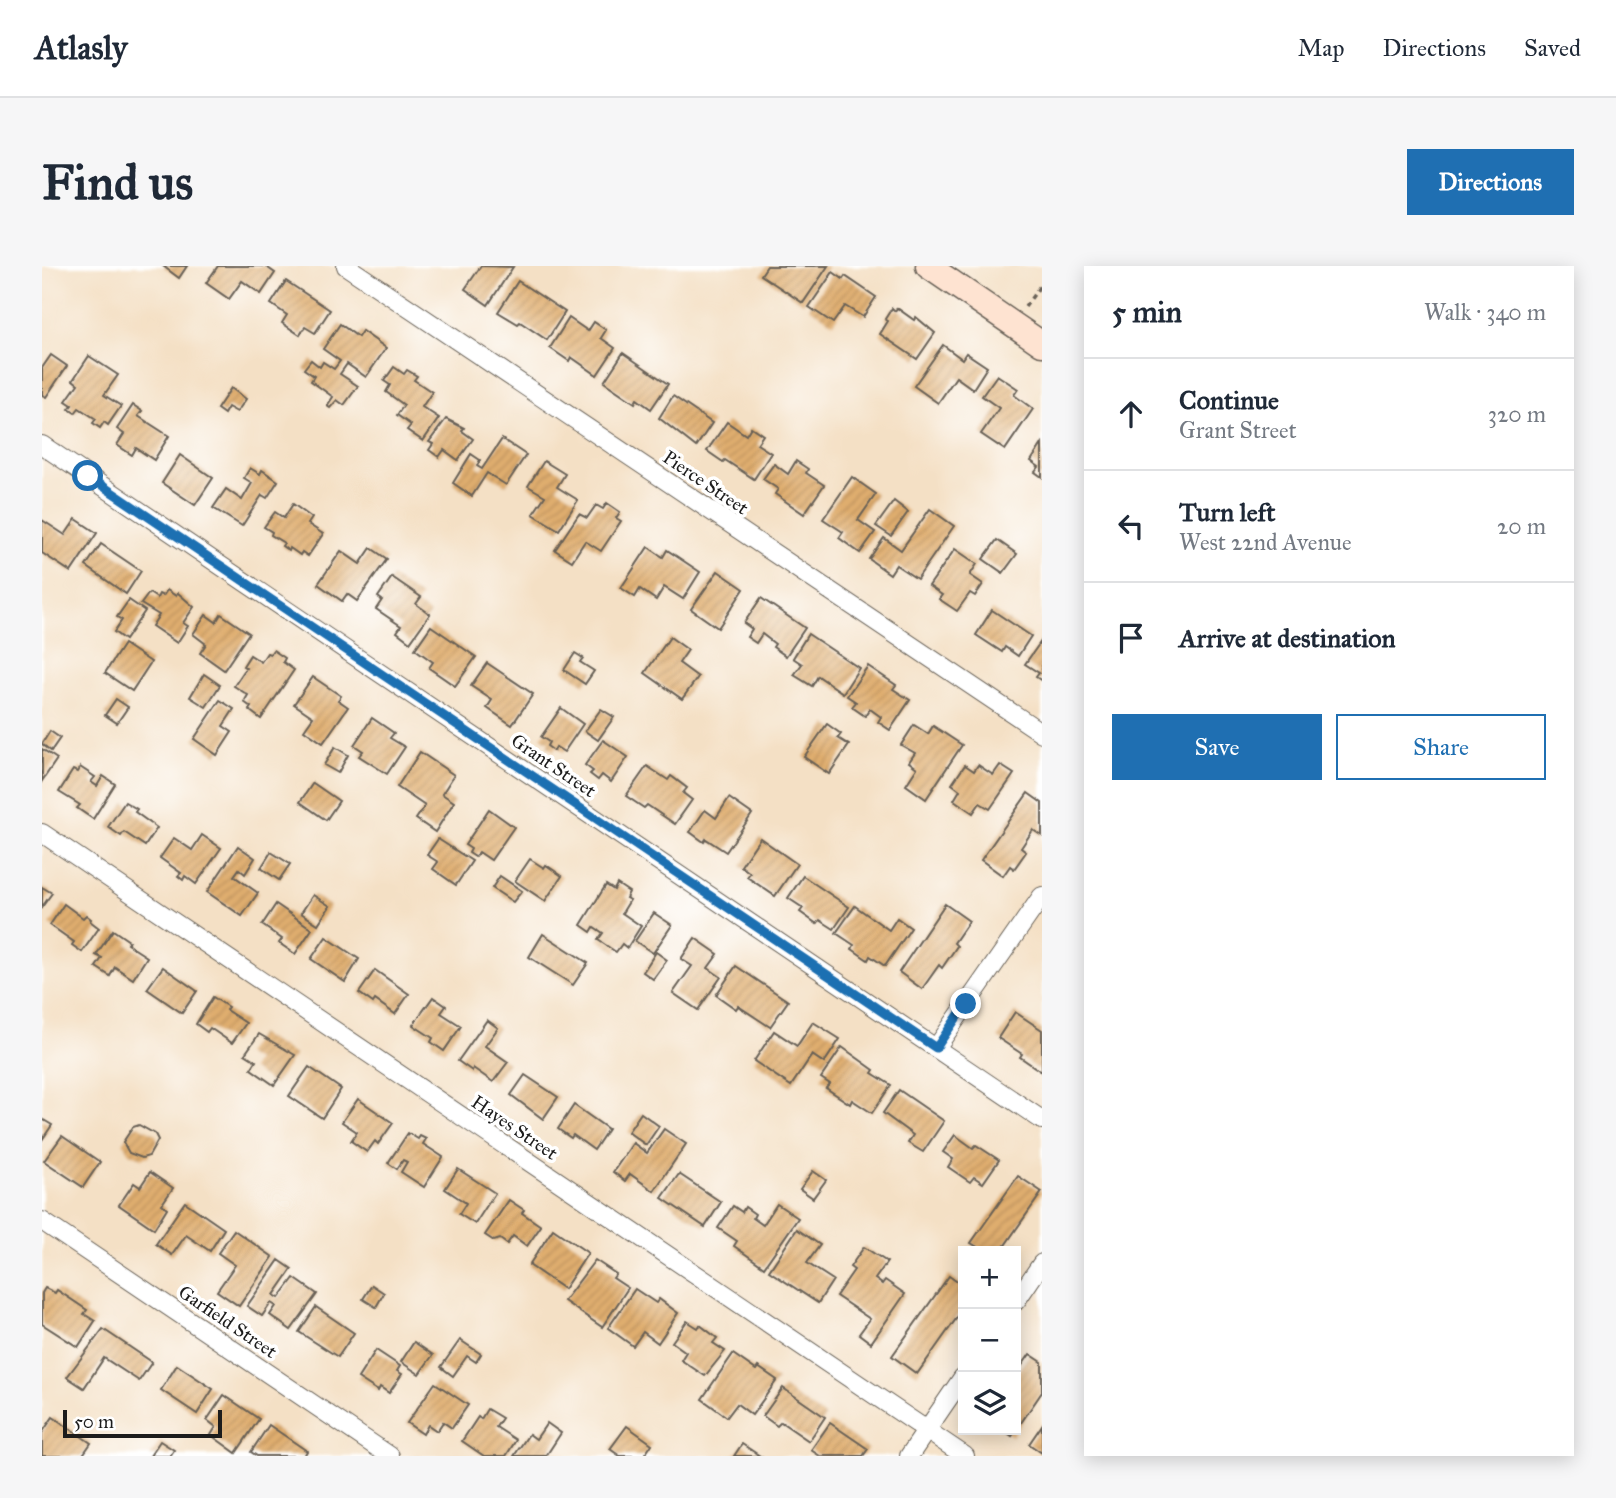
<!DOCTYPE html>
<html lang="en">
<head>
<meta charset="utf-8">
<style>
	body { margin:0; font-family:"IM FELL Great Primer",serif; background:#f6f6f7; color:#1f2937 }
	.controls { position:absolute; right:21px; bottom:21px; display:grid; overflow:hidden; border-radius:0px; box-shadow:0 4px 18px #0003 }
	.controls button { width:63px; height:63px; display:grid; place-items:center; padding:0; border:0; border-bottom:2px solid #e0e1e3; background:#fff; color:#1f2937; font:35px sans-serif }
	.scale { position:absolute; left:21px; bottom:18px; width:159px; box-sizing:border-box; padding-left:7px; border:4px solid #1c1c1c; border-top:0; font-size:19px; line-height:24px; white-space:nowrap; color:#1c1c1c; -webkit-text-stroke:5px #fff; paint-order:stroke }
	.stop { position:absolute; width:21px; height:21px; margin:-16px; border:5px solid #1f6fb2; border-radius:50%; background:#fff }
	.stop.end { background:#1f6fb2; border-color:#fff; box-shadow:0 2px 7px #0008 }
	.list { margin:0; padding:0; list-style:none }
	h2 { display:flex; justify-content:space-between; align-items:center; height:91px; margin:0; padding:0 28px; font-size:30px }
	h2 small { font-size:23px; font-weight:400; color:#747a83 }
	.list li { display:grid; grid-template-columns:46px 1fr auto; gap:21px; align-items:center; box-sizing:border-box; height:112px; padding:0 28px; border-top:2px solid #e0e1e3 }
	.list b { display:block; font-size:26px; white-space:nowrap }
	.list p { margin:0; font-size:23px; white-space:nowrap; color:#747a83 }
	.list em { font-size:23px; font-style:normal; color:#747a83 }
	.actions { display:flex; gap:14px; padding:21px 28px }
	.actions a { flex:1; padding:16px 0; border:2px solid #1f6fb2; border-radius:0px; text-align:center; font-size:24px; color:#1f6fb2 }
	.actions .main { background:#1f6fb2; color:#fff }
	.icon { flex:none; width:38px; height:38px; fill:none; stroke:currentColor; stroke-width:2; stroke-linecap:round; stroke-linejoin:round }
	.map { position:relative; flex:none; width:1000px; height:1190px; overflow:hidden; border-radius:0px }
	header { display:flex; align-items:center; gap:42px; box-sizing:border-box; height:98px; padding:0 35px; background:#fff; border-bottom:2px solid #e0e1e3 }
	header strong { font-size:33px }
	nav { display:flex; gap:38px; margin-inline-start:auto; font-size:24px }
	.intro { display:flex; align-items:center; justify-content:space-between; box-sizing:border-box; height:168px; padding:0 42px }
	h1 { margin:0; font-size:49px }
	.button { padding:18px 32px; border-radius:0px; background:#1f6fb2; color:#fff; font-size:24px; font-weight:700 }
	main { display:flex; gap:42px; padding:0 42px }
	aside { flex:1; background:#fff; border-radius:0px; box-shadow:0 4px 18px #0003 }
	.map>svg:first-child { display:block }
	.building { fill:url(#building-hatch) }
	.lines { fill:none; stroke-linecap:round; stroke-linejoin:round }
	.street-casing { stroke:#686157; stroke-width:20 }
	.secondary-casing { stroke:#686157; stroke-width:27 }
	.path { stroke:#686157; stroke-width:3.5; stroke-dasharray:5 5; stroke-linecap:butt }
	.street { stroke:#fff; stroke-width:18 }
	.secondary { stroke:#fee3d1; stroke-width:24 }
	.route { stroke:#1f6fb2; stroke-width:9 }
	.labels { text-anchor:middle; stroke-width:7; stroke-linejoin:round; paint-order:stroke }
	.street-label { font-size:19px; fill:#1c1c1c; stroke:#fff }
</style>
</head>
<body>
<header>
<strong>Atlasly</strong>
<nav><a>Map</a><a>Directions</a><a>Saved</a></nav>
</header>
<div class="intro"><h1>Find us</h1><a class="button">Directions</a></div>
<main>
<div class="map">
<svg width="1000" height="1190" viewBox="0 0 1000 1190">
	<defs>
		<pattern id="building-hatch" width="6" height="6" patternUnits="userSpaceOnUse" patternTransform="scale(1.75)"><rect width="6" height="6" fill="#dfad6e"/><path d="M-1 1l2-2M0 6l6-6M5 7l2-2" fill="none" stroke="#bf945f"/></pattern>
	</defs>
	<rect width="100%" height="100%" fill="#fff"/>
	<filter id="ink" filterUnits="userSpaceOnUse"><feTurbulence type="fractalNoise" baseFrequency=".0143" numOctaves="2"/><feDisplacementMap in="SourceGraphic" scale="14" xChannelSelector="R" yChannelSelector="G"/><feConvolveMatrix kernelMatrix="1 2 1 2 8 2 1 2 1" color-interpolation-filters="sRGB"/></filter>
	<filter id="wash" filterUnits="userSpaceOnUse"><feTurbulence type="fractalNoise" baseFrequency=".00686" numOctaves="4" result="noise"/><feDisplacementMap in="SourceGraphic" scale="28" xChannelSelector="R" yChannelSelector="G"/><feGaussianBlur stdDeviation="1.57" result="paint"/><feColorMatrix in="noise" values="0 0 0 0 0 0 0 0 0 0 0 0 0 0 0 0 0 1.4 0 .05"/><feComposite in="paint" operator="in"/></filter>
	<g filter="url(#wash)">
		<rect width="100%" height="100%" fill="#f4e0c5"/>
		<g id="blocks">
			<g class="building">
				<polygon points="121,0 145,0 137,12"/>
				<polygon points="176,0 223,0 233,7 219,28 200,15 187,33 164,17"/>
				<polygon points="439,0 471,1 446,39 423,23"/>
				<polygon points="725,0 786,0 761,37 719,9"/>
				<polygon points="791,6 801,13 803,10 834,31 821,51 803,40 791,57 767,41"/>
				<polygon points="244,15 288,44 273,67 263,61 258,69 240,57 245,49 229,38"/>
				<polygon points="476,15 523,46 505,74 478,56 476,58 456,46"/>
				<polygon points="850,42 853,45 855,42 872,54 874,51 893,67 875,93 838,68 846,55 843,53"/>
				<polygon points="527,52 546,65 552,56 564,64 559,72 573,82 555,109 529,91 527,95 508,82"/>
				<polygon points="298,58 316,71 320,65 344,82 324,111 305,98 298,108 316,120 302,139 295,134 288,142 285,140 291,131 269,115 272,110 262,103 269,94 278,101 281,96 292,103 298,95 281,83"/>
				<polygon points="901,79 920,93 924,87 945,101 931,123 914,111 896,137 872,120"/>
				<polygon points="581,87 626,118 609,143 595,133 593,137 562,116"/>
				<polygon points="9,89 25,100 4,131 0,129 0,102"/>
				<polygon points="47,90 76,109 62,129 79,140 66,159 62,156 58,162 51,157 54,153 37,142 33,147 27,143 30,139 24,135 36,118 31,114"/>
				<polygon points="352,101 362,108 365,104 375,110 372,114 390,126 380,141 397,152 381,175 365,164 369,159 355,149 362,139 344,126 348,119 342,115"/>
				<polygon points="955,109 976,123 972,129 991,143 963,184 939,168 957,142 940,130"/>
				<polygon points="189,122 204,133 195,146 186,141 182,148 175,143"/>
				<polygon points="631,130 670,157 654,181 617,152"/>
				<polygon points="91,139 100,145 96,150 127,170 112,194 94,182 90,189 75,179 82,168 75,163"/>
				<polygon points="404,153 422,162 420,165 431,173 416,194 402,184 397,191 387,184 391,178 387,176"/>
				<polygon points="685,156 704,169 709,161 721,169 715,178 729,187 712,213 683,194 681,196 665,185"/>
				<polygon points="460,173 484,189 464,219 445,207 430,230 411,217 429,188 438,194 435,200 440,203"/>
				<polygon points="1000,178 1000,211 993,206 997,201 989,195"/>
				<polygon points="138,189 171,212 153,239 120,217"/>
				<polygon points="502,195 523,208 515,221 536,234 517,264 491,248 503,230 486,220"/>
				<polygon points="754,195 766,203 764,207 782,219 762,248 733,228 736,223 721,213 732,198 746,208"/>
				<polygon points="208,202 218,208 220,204 236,215 225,232 220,229 200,260 171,242 184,223 200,234 210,217 202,212"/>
				<polygon points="810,211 834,228 816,254 833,266 818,287 797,272 801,266 781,253"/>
				<polygon points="852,235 866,246 849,270 834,260"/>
				<polygon points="565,237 578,246 574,252 579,255 559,285 543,275 530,295 513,284 537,248 545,252 554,239 561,243"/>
				<polygon points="251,238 270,252 266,258 281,268 266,290 260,286 258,289 248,282 247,285 240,280 242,277 229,269 230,266 222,261 233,246 242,252"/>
				<polygon points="888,243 912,260 875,313 854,299 848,308 827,293 842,272 859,284"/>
				<polygon points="34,253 55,267 29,306 0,287 0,254 23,269"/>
				<polygon points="955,274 975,288 961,307 941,293"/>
				<polygon points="59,278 99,305 84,328 44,300"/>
				<polygon points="606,281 621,291 625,284 658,306 641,333 622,321 614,334 598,323 593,331 579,322"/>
				<polygon points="329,282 345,293 315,335 305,328 300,335 276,318 299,285 318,298"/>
				<polygon points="913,283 935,298 928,309 941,318 933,330 928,327 915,345 897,333 900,329 887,320"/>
				<polygon points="676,305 702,323 676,362 649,343"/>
				<polygon points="350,311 379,331 374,338 388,348 368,376 355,366 359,360 334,343 340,334 336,331"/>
				<polygon points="125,324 134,330 136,327 152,341 141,357 146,360 135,377 110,360 117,349 99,338 107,327 115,332 117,328 121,330"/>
				<polygon points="719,332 763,362 744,390 731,381 733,378 720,368 714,377 705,371 710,363 702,357"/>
				<polygon points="87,334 103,345 83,374 72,366 80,354 75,351"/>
				<polygon points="950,344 989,370 976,390 963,381 960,386 934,369"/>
				<polygon points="179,348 207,367 182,404 158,387 164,378 151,368 164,349 174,356"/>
				<polygon points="389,360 434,391 413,420 387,402 391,396 373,383"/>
				<polygon points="766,368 817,402 801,427 776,410 770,420 752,409 760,398 751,392"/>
				<polygon points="628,371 646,384 637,397 656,411 640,433 603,407"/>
				<polygon points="1000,374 1000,415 994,411 997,407 983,398"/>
				<polygon points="82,378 109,396 90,425 63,407"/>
				<polygon points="231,384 243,392 241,396 252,404 219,453 207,444 209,441 202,436 206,429 192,420 204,402 201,400 208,389 219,396 225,387 228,388"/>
				<polygon points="533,387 541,392 538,396 552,405 543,418 522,404"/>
				<polygon points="445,397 491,428 470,459 445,442 450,434 429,420"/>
				<polygon points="826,400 854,419 851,423 868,434 848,464 836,456 839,451 828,443 823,450 810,441 814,436 805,430"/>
				<polygon points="162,408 178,419 164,441 148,431"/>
				<polygon points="271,411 299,430 296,434 306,441 281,477 262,464 271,451 252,438"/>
				<polygon points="74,433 86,441 75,457 63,449"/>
				<polygon points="178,434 192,443 181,460 190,466 175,489 152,473"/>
				<polygon points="519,442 541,458 522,486 514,481 512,485 505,480 507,476 499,471"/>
				<polygon points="559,443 572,451 556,474 543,465"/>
				<polygon points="330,452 352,467 348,472 363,481 345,508 317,490 321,485 312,479"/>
				<polygon points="785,458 799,468 796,472 807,479 787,508 762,491"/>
				<polygon points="872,459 886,468 891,460 920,479 884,533 864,519 875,502 867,496 873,487 859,479"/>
				<polygon points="8,465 18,472 9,485 0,478"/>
				<polygon points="561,474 586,491 569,516 560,509 556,514 548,508 551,505 543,499"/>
				<polygon points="293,481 306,489 296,507 282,499"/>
				<polygon points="0,483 15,493 0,515"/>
				<polygon points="378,486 412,509 400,528 412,536 393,566 374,553 383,540 355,521"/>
				<polygon points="923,499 932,505 936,499 951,509 958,499 972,508 948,543 938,537 931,547 912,534 918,524 910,518"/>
				<polygon points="605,500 626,514 629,510 645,522 641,527 650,534 633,558 605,539 602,542 584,530"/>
				<polygon points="38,501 53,511 49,516 55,520 61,510 73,518 51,553 35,542 38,539 17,526 31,504 35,506"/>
				<polygon points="271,517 297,535 284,554 258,536"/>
				<polygon points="986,527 1000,537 1000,570 991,564 979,582 984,586 972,603 968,600 961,610 939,594"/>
				<polygon points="687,532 710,548 684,586 664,573 662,576 648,566 663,544 674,552"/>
				<polygon points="83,536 95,543 93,546 115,562 103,580 82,566 79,570 66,561"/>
				<polygon points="447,543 472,561 449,594 437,586 433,591 427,587 429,583 423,579"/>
				<polygon points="160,569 179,582 154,618 143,610 141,614 136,610 139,607 118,592 132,572 150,584"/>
				<polygon points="718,572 755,598 733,630 705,611 708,607 699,600"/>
				<polygon points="396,573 430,595 414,619 391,603 396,596 385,589"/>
				<polygon points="196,580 213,592 203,608 197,603 192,610 216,627 200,650 165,626"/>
				<polygon points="229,586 248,598 237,614 219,602"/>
				<polygon points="488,593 502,602 504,599 520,610 503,635 473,615"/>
				<polygon points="458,610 480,625 471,636 450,622"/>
				<polygon points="761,610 807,641 792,663 778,654 775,658 758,646 761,642 746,632"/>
				<polygon points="575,618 587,626 584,632 588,634 580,647 599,660 585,682 580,678 574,686 556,674 561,667 552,661 549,666 539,659 564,619 572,624"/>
				<polygon points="0,621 10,627 0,641"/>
				<polygon points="271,629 288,640 276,658 259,647"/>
				<polygon points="22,638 41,652 44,649 49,653 48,655 57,662 40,686 30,679 32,676 8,659"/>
				<polygon points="234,638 270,663 253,688 237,677 240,673 220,659"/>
				<polygon points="903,638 927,655 912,677 915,680 900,702 897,699 880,723 857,706"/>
				<polygon points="813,640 847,664 855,652 869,662 843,700 828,690 826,694 810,683 812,679 794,667"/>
				<polygon points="612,647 630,659 611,687 593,675"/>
				<polygon points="71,664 87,675 85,678 105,691 91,713 73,701 68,710 54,701 60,692 54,689"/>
				<polygon points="501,668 546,697 531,719 487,691"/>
				<polygon points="284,671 317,693 303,716 269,693"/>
				<polygon points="653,672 676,688 666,702 679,711 656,744 631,727 650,700 639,693"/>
				<polygon points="614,686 625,694 611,713 601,706"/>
				<polygon points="694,700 746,735 728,761 696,740 694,743 674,729"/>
				<polygon points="121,701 155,725 140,747 105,723"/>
				<polygon points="333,704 367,728 353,748 333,734 331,737 317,727"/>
				<polygon points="171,731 186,741 184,744 204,757 190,777 168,762 165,766 154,758"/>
				<polygon points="391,731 404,740 399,747 419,760 402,785 389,776 391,772 371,759"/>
				<polygon points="973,746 1000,764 1000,806 978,791 980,788 956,772"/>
				<polygon points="445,754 456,762 443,780 466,796 451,816 431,802 430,805 416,795"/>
				<polygon points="771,756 798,773 782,797 770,789 749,820 712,795 732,765 755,780"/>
				<polygon points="217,768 253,789 232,819 209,803 214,795 203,788"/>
				<polygon points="800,781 832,804 830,807 849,819 830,847 810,834 808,838 784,822 788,818 779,812"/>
				<polygon points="267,801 299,823 280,852 247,830"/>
				<polygon points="483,809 516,831 501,853 469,829"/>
				<polygon points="857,824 902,855 881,886 866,877 871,869 841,847"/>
				<polygon points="316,833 351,857 336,878 333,875 325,886 309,875 315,866 300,856"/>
				<polygon points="532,839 566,863 552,884 531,869 529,872 516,863"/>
				<polygon points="599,847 617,860 604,879 586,866"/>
				<polygon points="0,853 10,859 0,874"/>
				<polygon points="97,859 113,868 116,874 107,890 100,892 87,887 81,876 91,861"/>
				<polygon points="622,863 644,878 612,925 588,908 583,915 571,906 591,877 605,887"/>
				<polygon points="366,867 376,873 378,870 384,873 381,878 401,891 382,921 359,906 365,896 361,894 355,903 346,897"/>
				<polygon points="913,869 931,882 934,879 957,894 941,917 932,911 928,916 906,901 911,893 901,886"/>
				<polygon points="20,870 58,896 41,921 2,895"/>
				<polygon points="416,903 453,927 433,958 417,948 424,937 403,923"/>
				<polygon points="771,905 784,914 771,932 758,923"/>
				<polygon points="108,906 131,922 120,938 125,942 112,963 77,939 92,917 98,921"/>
				<polygon points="637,908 679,936 663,961 620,932"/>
				<polygon points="976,910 1000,926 959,985 942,985 929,977"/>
				<polygon points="467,934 482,944 480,947 499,960 485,980 471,970 465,978 458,973 452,975 443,969"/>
				<polygon points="143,936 182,963 168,985 144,969 130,989 114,978"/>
				<polygon points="735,938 756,952 722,1001 692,980 695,975 676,962 691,940 700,946 703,941 713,948 711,952 721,959"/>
				<polygon points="511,963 546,987 522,1023 487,999"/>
				<polygon points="755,963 778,979 765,997 791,1014 776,1037 727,1005"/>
				<polygon points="192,964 231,991 197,1040 175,1025 193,999 176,987"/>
				<polygon points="822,981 845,996 833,1013 840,1018 843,1014 863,1028 829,1077 817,1068 828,1053 794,1030 812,1004 808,1001"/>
				<polygon points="237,994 250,1003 232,1029 237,1032 252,1012 275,1028 249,1064 228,1049 234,1040 229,1037 220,1050 205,1040"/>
				<polygon points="553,994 574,1008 571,1012 586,1022 560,1061 522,1035"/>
				<polygon points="907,1010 921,1020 921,1043 875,1108 850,1090"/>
				<polygon points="330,1019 342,1027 334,1041 321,1033"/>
				<polygon points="3,1022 13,1027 15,1024 45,1044 42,1048 53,1055 36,1081 0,1058 0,1027"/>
				<polygon points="593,1023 614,1037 617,1033 636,1047 616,1077 601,1066 591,1080 566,1062"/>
				<polygon points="274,1041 312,1067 296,1091 257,1066"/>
				<polygon points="645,1055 656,1062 658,1059 675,1072 671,1077 683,1085 663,1110 639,1094 644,1086 630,1076"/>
				<polygon points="61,1063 110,1096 97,1115 62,1092 42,1122 25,1111"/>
				<polygon points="418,1074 439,1088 434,1096 425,1090 411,1110 399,1101"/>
				<polygon points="372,1076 391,1089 377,1108 359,1096"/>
				<polygon points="334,1084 358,1100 355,1105 360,1108 347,1127 338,1121 336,1125 316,1112"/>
				<polygon points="691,1088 714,1104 716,1101 735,1114 710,1149 695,1138 685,1151 660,1133"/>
				<polygon points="988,1088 1000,1096 1000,1126 970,1170 961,1164 974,1164 974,1108"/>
				<polygon points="135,1099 171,1123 155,1148 119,1124"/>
				<polygon points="393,1117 426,1139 410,1162 401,1156 395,1165 386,1159 381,1168 365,1157"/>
				<polygon points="741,1122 783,1151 767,1175 739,1156 735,1160 721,1150"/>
				<polygon points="182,1129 217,1153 194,1187 169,1169 174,1161 165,1154"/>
				<polygon points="445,1143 460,1152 454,1161 474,1174 464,1190 442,1190 420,1175 436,1151 439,1153"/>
				<polygon points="11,1151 49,1177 40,1190 0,1190 0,1167"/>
				<polygon points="505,1157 519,1167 504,1190 472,1190 487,1168 494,1173"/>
				<polygon points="788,1157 826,1183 821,1190 778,1190 769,1184"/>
				<polygon points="227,1159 265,1185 262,1190 215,1190 209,1186"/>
				<polygon points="1000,1159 1000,1187 987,1178"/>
				<polygon points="585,1160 610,1178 602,1190 578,1190 568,1183"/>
				<polygon points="118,1175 132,1184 128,1190 108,1190"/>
				<polygon points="700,1178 718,1190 692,1190"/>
			</g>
		</g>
	</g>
	<g filter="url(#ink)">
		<use href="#blocks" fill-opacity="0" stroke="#686157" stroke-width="2"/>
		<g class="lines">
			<g class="street-casing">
				<g id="street">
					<polyline points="304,0 1000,467"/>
					<polyline points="0,179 1000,854"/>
					<polyline points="0,567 923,1190"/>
					<polyline points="894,782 1000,630"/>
					<polyline points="0,955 348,1190"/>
					<polyline points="974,1035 1000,997"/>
					<polyline points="867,1190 921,1111"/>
				</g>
			</g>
			<g class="secondary-casing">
				<polyline id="secondary" points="886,0 1000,78"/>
			</g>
			<polyline class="path" points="983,41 1000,17"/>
			<use href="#street" class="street"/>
			<use href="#secondary" class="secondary"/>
		</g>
	</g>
	<g class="lines" filter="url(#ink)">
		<polyline class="route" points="46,210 894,782 924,738"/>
	</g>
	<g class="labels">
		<g class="street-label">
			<text transform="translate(664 216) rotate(34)" y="7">Pierce Street</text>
			<text transform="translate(512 499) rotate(34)" y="7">Grant Street</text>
			<text transform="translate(473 861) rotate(34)" y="7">Hayes Street</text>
			<text transform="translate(186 1055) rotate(34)" y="7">Garfield Street</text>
		</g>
	</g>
</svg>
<div class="controls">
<button>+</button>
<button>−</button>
<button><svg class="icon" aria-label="layers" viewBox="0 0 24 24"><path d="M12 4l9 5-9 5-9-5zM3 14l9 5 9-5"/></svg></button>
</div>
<div class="scale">50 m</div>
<div class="stop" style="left:46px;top:210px"></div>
<div class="stop end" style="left:924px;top:738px"></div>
</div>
<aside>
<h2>5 min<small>Walk · 340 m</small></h2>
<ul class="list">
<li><svg class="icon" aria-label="ahead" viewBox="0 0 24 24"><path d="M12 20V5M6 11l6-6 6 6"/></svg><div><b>Continue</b><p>Grant Street</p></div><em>320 m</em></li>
<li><svg class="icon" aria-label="left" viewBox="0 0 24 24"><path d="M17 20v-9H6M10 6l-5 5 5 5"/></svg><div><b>Turn left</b><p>West 22nd Avenue</p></div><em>20 m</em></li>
<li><svg class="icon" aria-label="arrive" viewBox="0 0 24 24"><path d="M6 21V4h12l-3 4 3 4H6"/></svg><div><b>Arrive at destination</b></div></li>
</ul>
<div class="actions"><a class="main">Save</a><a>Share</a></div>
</aside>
</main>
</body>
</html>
